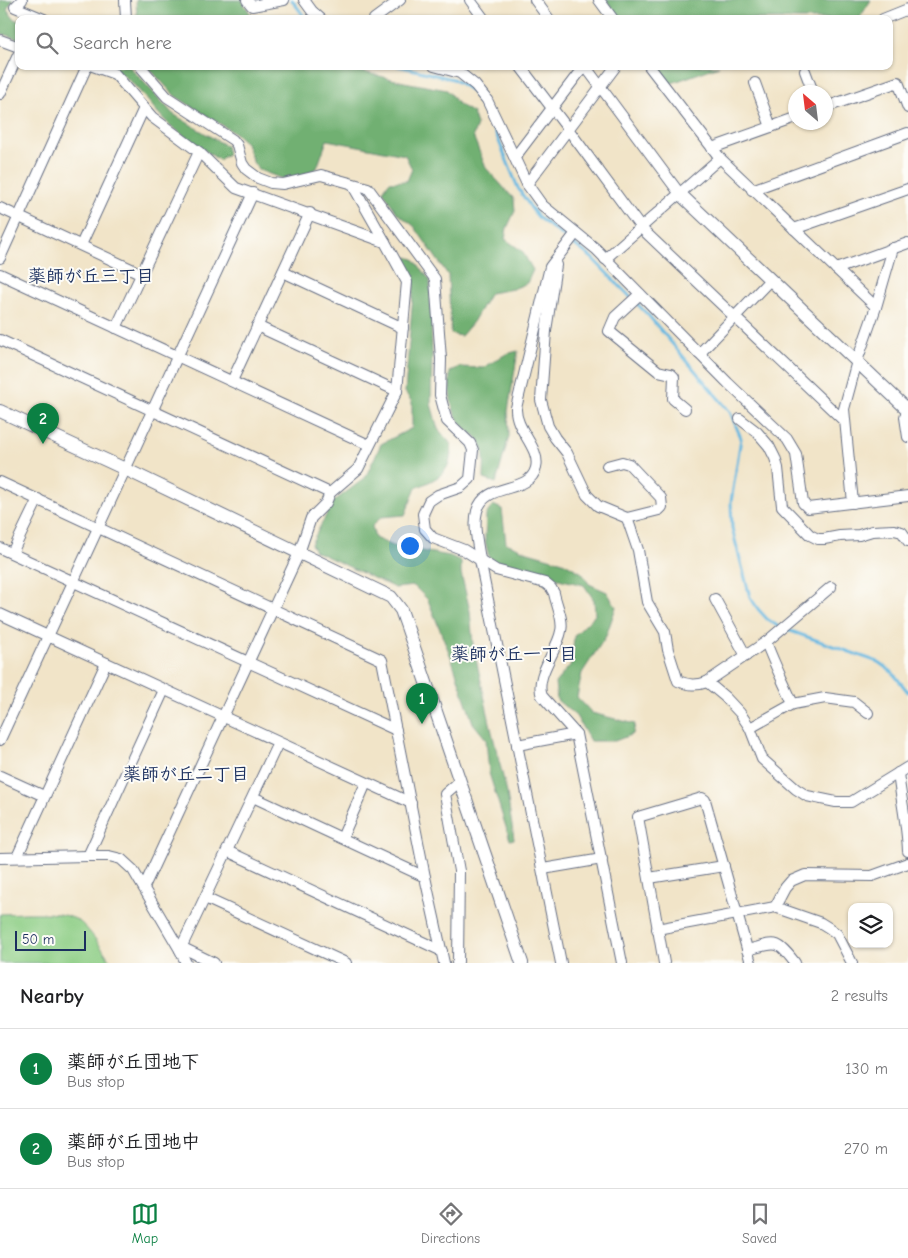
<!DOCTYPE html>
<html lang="en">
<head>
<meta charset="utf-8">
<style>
	body { margin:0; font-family:"Comic Neue","Klee One",sans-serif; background:#f6f6f6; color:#202124 }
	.controls { position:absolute; right:15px; bottom:15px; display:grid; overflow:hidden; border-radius:10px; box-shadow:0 1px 4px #0004 }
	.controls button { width:45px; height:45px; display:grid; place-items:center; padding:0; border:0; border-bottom:1px solid #e0e0e0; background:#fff; color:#202124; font:25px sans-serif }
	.compass { position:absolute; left:788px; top:85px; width:45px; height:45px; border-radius:50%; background:#fff; box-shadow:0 1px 4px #0004; rotate:332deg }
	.scale { position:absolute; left:15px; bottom:12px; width:71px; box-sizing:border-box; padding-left:5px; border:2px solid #1b2f5e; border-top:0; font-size:14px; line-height:18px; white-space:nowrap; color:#1b2f5e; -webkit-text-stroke:4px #fdfcf7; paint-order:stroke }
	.you { position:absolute; left:409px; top:545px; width:18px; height:18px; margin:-12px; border:4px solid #fff; border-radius:50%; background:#1a73e8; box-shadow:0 0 0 8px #1a73e833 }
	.badge { display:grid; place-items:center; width:32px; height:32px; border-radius:50%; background:#0b8043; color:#fff; font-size:16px; font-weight:700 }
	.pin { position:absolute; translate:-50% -41px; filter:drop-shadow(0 1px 2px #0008) }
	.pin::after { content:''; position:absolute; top:26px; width:18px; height:15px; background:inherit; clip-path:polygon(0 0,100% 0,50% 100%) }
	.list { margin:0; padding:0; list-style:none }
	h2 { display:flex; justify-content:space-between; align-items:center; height:65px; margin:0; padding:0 20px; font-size:21px }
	h2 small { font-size:16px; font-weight:400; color:#757577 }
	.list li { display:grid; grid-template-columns:32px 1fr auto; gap:15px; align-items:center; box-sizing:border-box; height:80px; padding:0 20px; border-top:1px solid #e0e0e0 }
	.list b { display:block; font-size:19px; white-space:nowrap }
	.list p { margin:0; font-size:16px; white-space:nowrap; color:#757577 }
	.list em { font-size:16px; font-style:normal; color:#757577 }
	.icon { flex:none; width:28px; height:28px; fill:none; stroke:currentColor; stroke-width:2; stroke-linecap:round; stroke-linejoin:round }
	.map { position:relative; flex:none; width:908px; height:963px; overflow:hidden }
	.search { position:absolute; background:#fff; box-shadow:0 1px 4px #0004; left:15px; right:15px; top:15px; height:55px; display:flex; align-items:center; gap:12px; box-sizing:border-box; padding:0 18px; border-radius:10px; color:#757577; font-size:19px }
	.sheet { height:225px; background:#fff }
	nav { display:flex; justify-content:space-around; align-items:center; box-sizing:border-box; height:70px; border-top:1px solid #e0e0e0; background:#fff; font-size:14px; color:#757577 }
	nav a { display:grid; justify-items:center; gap:2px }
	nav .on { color:#0b8043 }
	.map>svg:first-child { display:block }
	.green { fill:#8ccd84; stroke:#547e71 }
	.forest { fill:#71b072; stroke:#467068 }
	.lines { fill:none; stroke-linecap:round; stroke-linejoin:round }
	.stream { stroke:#65b8e1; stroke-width:3 }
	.minor-casing { stroke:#666e83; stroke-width:12 }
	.tertiary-casing { stroke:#666e83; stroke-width:14 }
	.minor { stroke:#fff; stroke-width:10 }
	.tertiary { stroke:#fff; stroke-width:12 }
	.labels { text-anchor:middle; stroke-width:4; stroke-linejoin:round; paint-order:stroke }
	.neighbourhood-label { font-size:18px; font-weight:bold; fill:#1b2f5e; stroke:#fdfcf7 }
</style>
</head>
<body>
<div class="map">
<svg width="908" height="963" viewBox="0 0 908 963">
	<rect width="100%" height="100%" fill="#fdfcf7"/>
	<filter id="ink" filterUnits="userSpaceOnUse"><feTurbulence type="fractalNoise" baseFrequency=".02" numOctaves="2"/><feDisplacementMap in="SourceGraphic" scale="10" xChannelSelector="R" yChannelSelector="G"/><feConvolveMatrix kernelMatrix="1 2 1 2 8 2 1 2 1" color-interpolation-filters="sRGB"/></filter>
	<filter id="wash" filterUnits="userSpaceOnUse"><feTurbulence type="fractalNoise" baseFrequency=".0096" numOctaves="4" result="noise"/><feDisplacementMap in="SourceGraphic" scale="20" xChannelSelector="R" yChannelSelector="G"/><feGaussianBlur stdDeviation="1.12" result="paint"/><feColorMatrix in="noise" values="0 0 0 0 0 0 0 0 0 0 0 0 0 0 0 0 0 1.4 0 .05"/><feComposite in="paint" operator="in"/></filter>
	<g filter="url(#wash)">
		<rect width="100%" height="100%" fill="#f1e4c8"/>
		<path class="green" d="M26 913C41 913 59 912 73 918 86 922 104 952 112 963H0V914Z"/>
		<g class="forest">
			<polygon points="0,0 13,0 7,9 14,19 19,21 19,39 0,33"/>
			<polygon points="136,0 242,0 244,4 254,19 137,19"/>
			<polygon points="606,0 871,0 859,19 620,19"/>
			<path d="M105 66H129L173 114 226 146 228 154 219 160C203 149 186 138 171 126 149 107 134 75 105 66Z"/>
			<polygon points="147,66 339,66 404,82 447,90 458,104 473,113 477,125 473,136 486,168 514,199 515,211 507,228 505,239 522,251 533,270 527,283 513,289 490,293 473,322 461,336 451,334 448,275 414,226 397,213 383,191 389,182 407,181 412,169 405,155 327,140 317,168 299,177 283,179 259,170 253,162 246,143 235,133 175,96"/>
			<polygon points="656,66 719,66 669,84"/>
			<path d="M407 257 414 259 430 280 432 353 431 404 438 429 451 444C452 473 440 477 416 488L405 515 381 517 372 526 375 538 393 546 450 556 461 561V573L470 611 473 645 492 732 507 793 514 839 510 840 489 773 486 739 473 723 451 657 428 600 414 586 395 588 315 551 311 544 333 502 365 478 381 444 412 428V402L405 392 414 283 405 269Z"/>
			<path d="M518 351 508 411 509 436 496 483 484 479C484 466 486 452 479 440 476 435 468 432 464 428 450 412 449 392 450 372L459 367 483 368 506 354Z"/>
			<polygon points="493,505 502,509 506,543 528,552 563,562 582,573 589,584 607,592 616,607 606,636 582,673 577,697 592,713 635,724 633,734 615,741 590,741 576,716 557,700 555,683 572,663 574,636 595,615 594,600 584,585 499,565 489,557 485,540 486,515"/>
		</g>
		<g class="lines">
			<g class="stream">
				<polyline points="292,0 306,19"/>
				<polyline points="398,66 453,79 472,91 492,124 518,188 531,208 539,218 592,258 648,315 730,412 741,438 731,502 732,528 735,540 750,597 758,609 767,619 779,627"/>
				<polyline points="785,629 878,662 892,672 908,692"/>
			</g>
		</g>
	</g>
	<g filter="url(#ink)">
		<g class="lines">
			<g class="minor-casing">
				<g id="minor">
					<polyline points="22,0 15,7 44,19"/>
					<polyline points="125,0 126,19"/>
					<polyline points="247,0 252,6 284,0"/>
					<polyline points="304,0 312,11 321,19"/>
					<polyline points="470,0 484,19"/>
					<polyline points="535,0 549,19"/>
					<polyline points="599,0 613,19"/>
					<polyline points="374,19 400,0"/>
					<polyline points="883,19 908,9"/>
					<polyline points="0,40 19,47"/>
					<polyline points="93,66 115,74 152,117 199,152 236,188 385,242 407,282 397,391 358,469 330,493 326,503 311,518 299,553 144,887"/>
					<path d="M140 66 167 97 233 140 237 145 242 163 246 169 258 178 271 183 283 184 321 175 368 188 435 279 441 359 440 395 447 421 470 443 473 450 470 479 461 487 438 495 429 501 423 514 425 529 433 538 464 550 496 570 545 583 551 588 554 593C556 604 564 620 561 631 558 650 534 676 542 696L576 734 622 963"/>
					<polyline points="434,66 460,73 475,85 487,100 527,184 542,205 596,249 728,383 787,439 796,454 803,503 808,508 908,496"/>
					<polyline points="520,66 568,129 641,228 844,421"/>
					<polyline points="585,66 680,194"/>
					<polyline points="649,66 720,158 876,307"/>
					<polyline points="805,71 813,92"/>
					<polyline points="755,83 771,127"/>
					<polyline points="0,94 19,53"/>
					<polyline points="826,107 898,82 908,108"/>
					<polyline points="712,148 796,118"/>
					<polyline points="515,157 584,66"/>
					<polyline points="352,184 385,242"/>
					<polyline points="527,184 616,66"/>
					<polyline points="752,190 908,133"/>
					<polyline points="0,208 142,274"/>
					<polyline points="794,229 908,189"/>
					<polyline points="81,245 144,108"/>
					<polyline points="0,258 87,66"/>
					<polyline points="605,259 720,158"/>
					<polyline points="556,265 546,331 541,400 548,426 555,438 567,453 587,495 598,506 627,518 659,510 662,507 661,498 629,464 622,462 607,466"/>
					<polyline points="836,269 908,243"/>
					<polyline points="283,272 403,328"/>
					<polyline points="0,274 369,445"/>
					<polyline points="640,294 615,317 609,331 658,371 671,374 674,377 673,399 685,409"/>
					<polyline points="257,326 397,391"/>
					<polyline points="116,328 199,152"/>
					<polyline points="0,340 330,493"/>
					<polyline points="699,354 770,280"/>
					<polyline points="232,381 310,213"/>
					<polyline points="908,406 905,417 908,437"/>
					<polyline points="740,419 757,432 769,446 775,458 778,468 782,506 810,535 818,539 824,539 840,536 859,535 872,531 894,530 902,532 908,541"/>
					<polyline points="0,482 382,660 425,877 444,963"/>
					<polyline points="853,503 844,409 857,361 876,307 893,248"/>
					<path d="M627 518 638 550 647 602 665 632 668 650 678 681C688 685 696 686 707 682L766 642 831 587"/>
					<polyline points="0,548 396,730"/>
					<polyline points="12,553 38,499"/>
					<polyline points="715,599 746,656"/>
					<polyline points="0,614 411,803"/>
					<path d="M766 642C774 664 784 683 793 704"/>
					<polyline points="707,682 725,697 740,713 750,728 762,759 796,789 807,796 836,802 851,802 908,767"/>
					<polyline points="750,728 793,704 825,698 854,702 868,713"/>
					<polyline points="0,740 253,193"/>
					<polyline points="517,745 576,734"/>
					<path d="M898 773C901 799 907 824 908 851"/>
					<polyline points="0,776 44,796"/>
					<polyline points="253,797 425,877"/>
					<polyline points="342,838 366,783"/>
					<polyline points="227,851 442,951"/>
					<polyline points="88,856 164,690"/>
					<polyline points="17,857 106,663"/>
					<polyline points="0,858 88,856 109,856 121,859 133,870 180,950"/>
					<polyline points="543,869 602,859"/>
					<polyline points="649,878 724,866"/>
					<polyline points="205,898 346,963"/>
					<polyline points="775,907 785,888 791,881 805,875 872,876 908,863"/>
					<polyline points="657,929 775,907 821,923 829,928 837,934 852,963"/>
					<polyline points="181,947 214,963"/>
					<path d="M747 950C776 943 776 938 795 963"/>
					<polyline points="186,963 180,950 278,743"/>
					<polyline points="457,963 458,962 459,871 445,794 460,781"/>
					<path d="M561 963 480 560C478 545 473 526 477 511 485 481 529 495 536 468 541 448 515 430 516 408L550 267 576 233"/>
					<polyline points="664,963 638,817 702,798 705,800 751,963"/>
				</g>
			</g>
			<g class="tertiary-casing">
				<g id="tertiary">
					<polyline points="680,194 908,410"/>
					<polyline points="0,411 125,469 391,597 401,610 406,624 522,963"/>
				</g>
			</g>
			<use href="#minor" class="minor"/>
			<use href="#tertiary" class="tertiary"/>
		</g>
	</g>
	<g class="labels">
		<g class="neighbourhood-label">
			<text x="91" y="282">薬師が丘三丁目</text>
			<text x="514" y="660">薬師が丘一丁目</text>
			<text x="186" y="780">薬師が丘二丁目</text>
		</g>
	</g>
</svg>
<div class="controls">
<button><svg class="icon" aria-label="layers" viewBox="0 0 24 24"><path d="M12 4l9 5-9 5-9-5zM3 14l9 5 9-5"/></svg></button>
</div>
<svg class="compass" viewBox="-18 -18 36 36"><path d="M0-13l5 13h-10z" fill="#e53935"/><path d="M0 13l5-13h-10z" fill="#757577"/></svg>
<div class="scale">50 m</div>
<div class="you"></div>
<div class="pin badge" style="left:422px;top:724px">1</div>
<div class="pin badge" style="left:43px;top:444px">2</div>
<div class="search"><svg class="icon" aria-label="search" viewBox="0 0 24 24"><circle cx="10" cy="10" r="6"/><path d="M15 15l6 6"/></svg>Search here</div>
</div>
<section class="sheet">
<h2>Nearby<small>2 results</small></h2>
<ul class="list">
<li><span class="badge">1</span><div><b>薬師が丘団地下</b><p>Bus stop</p></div><em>130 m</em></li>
<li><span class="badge">2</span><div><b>薬師が丘団地中</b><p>Bus stop</p></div><em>270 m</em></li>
</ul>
</section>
<nav>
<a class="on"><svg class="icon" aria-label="map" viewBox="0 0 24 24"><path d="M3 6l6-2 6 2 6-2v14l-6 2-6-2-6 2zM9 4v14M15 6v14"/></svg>Map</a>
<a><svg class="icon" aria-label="directions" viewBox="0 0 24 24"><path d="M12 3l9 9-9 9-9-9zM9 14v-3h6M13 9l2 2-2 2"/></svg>Directions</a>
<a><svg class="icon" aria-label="saved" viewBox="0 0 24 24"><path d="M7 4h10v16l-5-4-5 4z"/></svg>Saved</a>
</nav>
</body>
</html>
